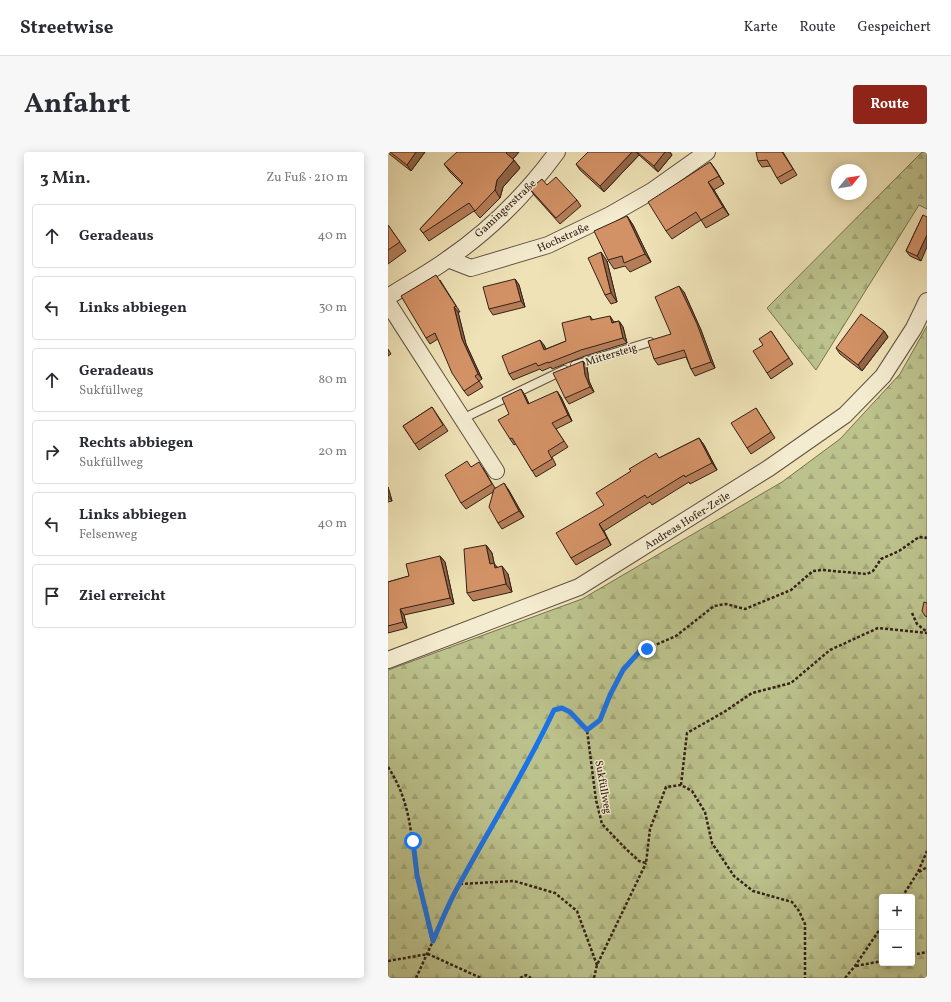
<!DOCTYPE html>
<html lang="de">
<head>
<meta charset="utf-8">
<style>
	body { margin:0; font-family:Vollkorn,serif; background:#f7f7f7; color:#2b2b33 }
	.controls { position:absolute; right:12px; bottom:12px; display:grid; overflow:hidden; border-radius:4px; box-shadow:0 2px 10px #0003 }
	.controls button { width:36px; height:36px; display:grid; place-items:center; padding:0; border:0; border-bottom:1px solid #e1e1e2; background:#fff; color:#2b2b33; font:20px sans-serif }
	.compass { position:absolute; left:443px; top:12px; width:36px; height:36px; border-radius:50%; background:#fff; box-shadow:0 2px 10px #0003; rotate:60deg }
	.stop { position:absolute; width:12px; height:12px; margin:-9px; border:3px solid #1a73e8; border-radius:50%; background:#fff }
	.stop.end { background:#1a73e8; border-color:#fff; box-shadow:0 1px 4px #0008 }
	.list { margin:0; padding:0; list-style:none }
	h2 { display:flex; justify-content:space-between; align-items:center; height:52px; margin:0; padding:0 16px; font-size:17px }
	h2 small { font-size:13px; font-weight:400; color:#7c7c81 }
	.list li { display:grid; grid-template-columns:26px 1fr auto; gap:12px; align-items:center; box-sizing:border-box; height:64px; margin:0 8px 8px; padding:0 8px; border:1px solid #e1e1e2; border-radius:4px }
	.list b { display:block; font-size:15px; white-space:nowrap }
	.list p { margin:0; font-size:13px; white-space:nowrap; color:#7c7c81 }
	.list em { font-size:13px; font-style:normal; color:#7c7c81 }
	.icon { flex:none; width:22px; height:22px; fill:none; stroke:currentColor; stroke-width:2; stroke-linecap:round; stroke-linejoin:round }
	.map { position:relative; flex:none; width:539px; height:826px; overflow:hidden; border-radius:4px }
	header { display:flex; align-items:center; gap:24px; box-sizing:border-box; height:56px; padding:0 20px; background:#fff; border-bottom:1px solid #e1e1e2 }
	header strong { font-size:19px }
	nav { display:flex; gap:22px; margin-inline-start:auto; font-size:14px }
	.intro { display:flex; align-items:center; justify-content:space-between; box-sizing:border-box; height:96px; padding:0 24px }
	h1 { margin:0; font-size:28px }
	.button { padding:10px 18px; border-radius:4px; background:#8f2418; color:#fff; font-size:14px; font-weight:700 }
	main { display:flex; gap:24px; padding:0 24px }
	aside { flex:1; background:#fff; border-radius:4px; box-shadow:0 2px 10px #0003 }
	.map>svg:first-child { display:block }
	.forest { fill:url(#forest-firs); stroke:#787252; fill-rule:evenodd }
	.lines { fill:none; stroke-linecap:round; stroke-linejoin:round }
	.service-casing { stroke:#625140; stroke-width:10 }
	.minor-casing { stroke:#625140; stroke-width:18 }
	.path { stroke:#342119; stroke-width:2.5; stroke-dasharray:3 2; stroke-linecap:butt }
	.service { stroke:#f4ecd0; stroke-width:8 }
	.minor { stroke:#f4ecd0; stroke-width:16 }
	.wall { fill:#b57e58; stroke:#342119 }
	.shaded-wall { fill:#946647; stroke:#342119 }
	.building { fill:#d39266; stroke:#342119 }
	.route { stroke:#1a73e8; stroke-width:5 }
	.labels { text-anchor:middle; stroke-width:3; stroke-linejoin:round; paint-order:stroke }
	.street-label { font-size:11px; fill:#342119; stroke:#f4ecd0 }
</style>
</head>
<body>
<header>
<strong>Streetwise</strong>
<nav><a>Karte</a><a>Route</a><a>Gespeichert</a></nav>
</header>
<div class="intro"><h1>Anfahrt</h1><a class="button">Route</a></div>
<main>
<aside>
<h2>3 Min.<small>Zu Fuß · 210 m</small></h2>
<ul class="list">
<li><svg class="icon" aria-label="ahead" viewBox="0 0 24 24"><path d="M12 20V5M6 11l6-6 6 6"/></svg><div><b>Geradeaus</b></div><em>40 m</em></li>
<li><svg class="icon" aria-label="left" viewBox="0 0 24 24"><path d="M17 20v-9H6M10 6l-5 5 5 5"/></svg><div><b>Links abbiegen</b></div><em>30 m</em></li>
<li><svg class="icon" aria-label="ahead" viewBox="0 0 24 24"><path d="M12 20V5M6 11l6-6 6 6"/></svg><div><b>Geradeaus</b><p>Sukfüllweg</p></div><em>80 m</em></li>
<li><svg class="icon" aria-label="right" viewBox="0 0 24 24"><path d="M7 20v-9h11M14 6l5 5-5 5"/></svg><div><b>Rechts abbiegen</b><p>Sukfüllweg</p></div><em>20 m</em></li>
<li><svg class="icon" aria-label="left" viewBox="0 0 24 24"><path d="M17 20v-9H6M10 6l-5 5 5 5"/></svg><div><b>Links abbiegen</b><p>Felsenweg</p></div><em>40 m</em></li>
<li><svg class="icon" aria-label="arrive" viewBox="0 0 24 24"><path d="M6 21V4h12l-3 4 3 4H6"/></svg><div><b>Ziel erreicht</b></div></li>
</ul>
</aside>
<div class="map">
<svg width="539" height="826" viewBox="0 0 539 826">
	<defs>
		<pattern id="forest-firs" width="22" height="20" patternUnits="userSpaceOnUse"><rect width="22" height="20" fill="#bcc28c"/><path d="M5 1l3.5 6h-7zM16 11l3.5 6h-7z" fill="#a2a678"/></pattern>
	</defs>
	<rect width="100%" height="100%" fill="#eee2b6"/>
	<filter id="stains"><feTurbulence type="fractalNoise" baseFrequency=".005" numOctaves="4"/><feColorMatrix values="0 0 0 0 .2 0 0 0 0 .09 0 0 0 0 .02 0 0 0 .5 -.17"/></filter>
	<radialGradient id="worn" r=".72"><stop offset=".6" stop-color="#630" stop-opacity="0"/><stop offset="1" stop-color="#630" stop-opacity=".3"/></radialGradient>
	<g class="forest">
		<polygon points="534,0 539,0 539,57 531,53 428,218 379,156"/>
		<path d="M539 174V826H0V518L194 447 394 330 452 287 512 222ZM494 745H524V811H494Z"/>
	</g>
	<g class="lines">
		<g class="service-casing">
			<g id="service">
				<polyline points="187,213 262,190"/>
				<polyline points="76,266 176,218"/>
			</g>
		</g>
		<g class="minor-casing">
			<g id="minor">
				<polyline points="60,107 83,116 160,93 222,63 264,39 319,0"/>
				<path d="M0 145C20 132 41 121 60 107 102 78 139 41 169 0"/>
				<polyline points="0,151 108,319"/>
				<polyline points="0,508 191,435 381,316 457,263 495,224 526,176 539,149"/>
			</g>
		</g>
		<g class="path">
			<polyline points="524,461 529,472 539,480"/>
			<polyline points="199,578 212,568 222,543 235,518 251,500 288,484 326,454 338,452 357,457 403,438 425,419 434,418 479,422 485,419 493,407 511,399 531,385 538,386 539,384"/>
			<path d="M0 615C24 652 22 682 29 723 33 745 39 767 44 789"/>
			<polyline points="293,633 299,581 336,560 364,541 403,531 442,498 490,476 539,481"/>
			<polyline points="531,720 539,715"/>
			<polyline points="72,732 126,729 167,741 189,759 209,813"/>
			<polyline points="514,745 530,720 539,699"/>
			<polyline points="524,803 539,800"/>
			<polyline points="0,809 40,802 93,826"/>
			<polyline points="468,814 494,809"/>
			<polyline points="28,826 71,732 111,664 134,618 147,598 166,558 174,556 181,560 199,578 208,648 214,672 237,696 251,709 258,711 262,677 278,635 293,633 304,639 317,660 324,691 346,724 365,739 404,750 411,759 417,772 417,826"/>
			<polyline points="132,826 138,823 143,826"/>
			<polyline points="206,826 209,813 258,711"/>
			<polyline points="457,826 467,814 494,774"/>
		</g>
		<use href="#service" class="service"/>
		<use href="#minor" class="minor"/>
	</g>
	<g class="wall">
		<polygon points="0,0 37,0 23,19 0,1"/>
		<polygon points="131,0 125,7 132,16 115,35 112,46 92,66 86,59 41,89 32,77 74,32 62,20 56,12"/>
		<polygon points="200,0 282,0 284,3 270,20 251,3 216,40 192,18 188,12"/>
		<polygon points="395,0 409,23 393,32 389,26 383,14 374,15 370,9"/>
		<polygon points="322,10 336,32 326,38 341,63 318,76 313,68 284,87 278,79"/>
		<polygon points="159,33 189,48 193,54 172,72 146,43 142,37"/>
		<polygon points="535,63 533,109 522,104 518,99"/>
		<polygon points="239,64 245,73 263,110 242,120 237,114 226,117 220,108"/>
		<polygon points="0,73 18,99 0,112"/>
		<polygon points="219,109 229,150 223,152 217,143"/>
		<polygon points="127,127 131,133 137,155 105,163 101,157"/>
		<polygon points="52,128 72,160 70,160 78,192 94,227 91,229 95,235 80,244 76,239 50,187 42,192 38,186"/>
		<polygon points="296,140 313,178 327,216 307,224 303,217 298,205 270,213 266,207 283,182"/>
		<polygon points="202,164 205,168 226,170 231,169 235,175 239,191 197,204 164,217 163,215 154,219 152,217 125,228 121,222 156,193 158,197 178,189"/>
		<polygon points="383,179 405,212 383,227 379,221 375,193"/>
		<polygon points="496,179 500,185 474,219 452,202 448,196"/>
		<polygon points="0,197 3,202 0,204"/>
		<polygon points="195,209 199,215 201,229 206,240 181,252 177,246"/>
		<polygon points="137,243 141,252 173,245 184,269 168,277 180,295 164,305 168,313 148,325 128,292 126,293 122,287 121,262"/>
		<polygon points="44,255 60,279 31,298 15,274"/>
		<polygon points="368,256 387,286 363,302 359,296"/>
		<polygon points="311,286 316,293 329,318 302,332 301,330 264,353 262,350 216,379 223,393 188,413 183,406 216,353 271,306"/>
		<polygon points="83,315 95,316 107,336 120,337 136,365 114,377 110,371 105,340 78,357 73,351"/>
		<polygon points="0,335 4,349 0,350"/>
		<polygon points="98,393 104,401 106,411 109,415 120,422 124,440 85,449 79,441"/>
		<polygon points="52,404 57,410 66,452 16,463 19,476 0,481 0,430 21,424"/>
	</g>
	<g class="shaded-wall">
		<polygon points="28,0 37,0 23,19 19,13"/>
		<polygon points="119,0 131,0 123,9 118,1"/>
		<polygon points="244,0 248,0 251,3 216,40 212,34"/>
		<polygon points="277,0 282,0 284,3 270,20 266,14"/>
		<polygon points="126,8 132,16 115,35 112,46 107,38 109,28"/>
		<polygon points="322,10 328,18 336,32 331,24"/>
		<polygon points="320,30 326,38 341,63 335,55"/>
		<polygon points="239,64 245,73 263,110 257,102"/>
		<polygon points="539,83 539,95 533,109 529,104"/>
		<polygon points="213,100 219,109 229,150 223,141"/>
		<polygon points="127,127 131,133 137,155 133,149"/>
		<polygon points="291,134 296,140 313,178 327,216 323,210"/>
		<polygon points="66,155 70,160 78,192 94,227 90,222 74,187"/>
		<polygon points="222,164 226,170 224,171"/>
		<polygon points="231,169 235,175 239,191 235,186"/>
		<polygon points="496,179 500,185 474,219 470,213"/>
		<polygon points="152,188 156,193 160,203 156,198"/>
		<polygon points="195,209 199,215 201,229 206,240 202,235 197,223"/>
		<polygon points="133,237 137,243 144,258 140,252"/>
		<polygon points="169,239 173,245 184,269 180,263"/>
		<polygon points="311,286 316,293 329,318 324,311"/>
		<polygon points="116,331 120,337 136,365 131,359"/>
		<polygon points="0,335 4,349 0,344"/>
		<polygon points="211,372 216,379 223,393"/>
		<polygon points="98,393 104,401 108,420 102,412"/>
		<polygon points="52,404 57,410 66,452 62,446"/>
		<polygon points="114,414 120,422 124,440 118,432"/>
		<polygon points="12,457 16,463 19,476 15,470"/>
	</g>
	<g class="building">
		<polygon points="2,0 28,0 19,13"/>
		<polygon points="69,0 119,0 118,1 126,8 109,28 107,38 87,59 81,51 35,81 32,77 75,31 56,12"/>
		<polygon points="200,0 244,0 212,34 188,12"/>
		<polygon points="249,0 277,0 266,14"/>
		<polygon points="368,0 394,0 405,17 389,26 379,8 370,9"/>
		<polygon points="322,10 331,24 320,30 335,55 313,68 308,60 278,79 260,50"/>
		<polygon points="168,25 189,48 168,66 142,37 154,27 159,33"/>
		<polygon points="535,63 539,65 539,83 529,104 518,99"/>
		<polygon points="239,64 257,102 236,111 234,104 220,108 206,79"/>
		<polygon points="0,73 12,90 0,98"/>
		<polygon points="213,100 223,141 217,143 200,106"/>
		<polygon points="48,123 68,154 66,155 74,187 90,222 87,224 91,229 76,239 64,221 47,181 38,186 13,144"/>
		<polygon points="127,127 133,149 101,157 95,135"/>
		<polygon points="291,134 309,172 323,210 303,217 296,198 266,207 260,189 283,182 267,145"/>
		<polygon points="473,162 496,179 470,213 448,196"/>
		<polygon points="202,164 203,168 222,164 224,171 231,169 235,186 193,198 160,211 160,210 150,214 148,211 121,222 114,204 152,188 156,198 178,189 174,171"/>
		<polygon points="383,179 401,206 379,221 365,199 375,193 371,187"/>
		<polygon points="195,209 197,223 202,235 177,246 165,221"/>
		<polygon points="133,237 140,252 169,239 180,263 164,271 176,289 160,299 164,307 144,319 124,286 122,287 110,268 121,262 114,246"/>
		<polygon points="44,255 55,273 27,292 15,274"/>
		<polygon points="368,256 383,280 359,296 343,271"/>
		<polygon points="311,286 324,311 297,325 296,323 259,346 257,343 211,372 219,386 183,406 168,381 216,353 208,341 243,319 241,317 268,301 271,306"/>
		<polygon points="79,309 83,315 91,310 104,332 73,351 57,323"/>
		<polygon points="116,331 131,359 110,371 101,355 106,337"/>
		<polygon points="98,393 102,412 106,411 107,416 114,414 118,432 79,441 76,397"/>
		<polygon points="52,404 62,446 12,457 15,470 0,474 0,430 21,424 18,412"/>
		<polygon points="536,450 539,451 539,465 537,464 534,459"/>
	</g>
	<g class="lines">
		<path class="route" d="M25 689 29 723 45 789C53 770 61 750 72 731 103 674 138 618 166 558L174 556 182 560 199 578 212 568 222 543 235 518 251 500 259 497"/>
	</g>
	<g class="labels">
		<g class="street-label">
			<text transform="translate(117 56) rotate(-43)" y="4">Gamingerstraße</text>
			<text transform="translate(175 85) rotate(-24)" y="4">Hochstraße</text>
			<text transform="translate(223 202) rotate(-17)" y="4">Mittersteig</text>
			<text transform="translate(299 368) rotate(-32)" y="4">Andreas Hofer-Zeile</text>
			<text transform="translate(216 635) rotate(80)" y="4">Sukfüllweg</text>
		</g>
	</g>
	<rect width="100%" height="100%" filter="url(#stains)"/>
	<rect width="100%" height="100%" fill="url(#worn)"/>
</svg>
<div class="controls">
<button>+</button>
<button>−</button>
</div>
<svg class="compass" viewBox="-18 -18 36 36"><path d="M0-13l5 13h-10z" fill="#e53935"/><path d="M0 13l5-13h-10z" fill="#7c7c81"/></svg>
<div class="stop" style="left:25px;top:689px"></div>
<div class="stop end" style="left:259px;top:497px"></div>
</div>
</main>
</body>
</html>
